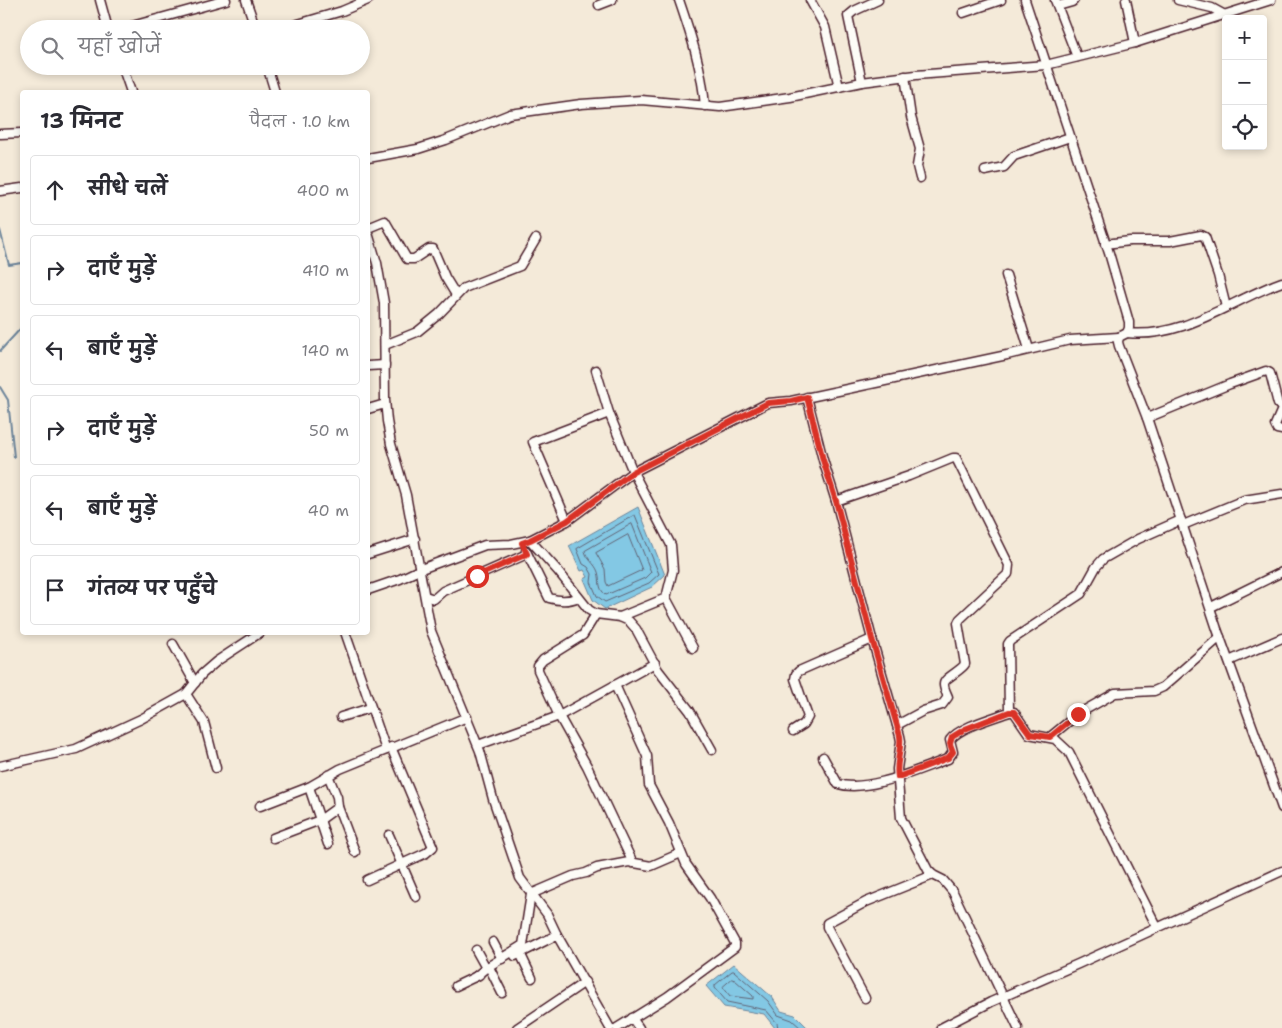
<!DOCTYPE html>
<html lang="hi">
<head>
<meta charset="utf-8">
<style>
	body { margin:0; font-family:"Shantell Sans","Playpen Sans Deva",sans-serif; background:#f7f7f7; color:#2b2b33 }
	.controls { position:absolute; right:15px; top:15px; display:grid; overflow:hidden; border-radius:5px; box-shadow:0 2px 8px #0003 }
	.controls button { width:45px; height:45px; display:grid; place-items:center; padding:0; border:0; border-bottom:1px solid #e1e1e2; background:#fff; color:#2b2b33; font:25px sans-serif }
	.stop { position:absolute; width:15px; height:15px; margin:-11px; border:4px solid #d93025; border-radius:50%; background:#fff }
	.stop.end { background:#d93025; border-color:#fff; box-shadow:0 1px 5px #0008 }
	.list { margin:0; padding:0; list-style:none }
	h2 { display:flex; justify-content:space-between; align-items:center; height:65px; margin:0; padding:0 20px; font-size:21px }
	h2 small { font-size:16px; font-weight:400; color:#7c7c81 }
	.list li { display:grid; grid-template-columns:32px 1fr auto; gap:15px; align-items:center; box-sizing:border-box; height:70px; margin:0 10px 10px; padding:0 10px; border:1px solid #e1e1e2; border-radius:5px }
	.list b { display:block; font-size:19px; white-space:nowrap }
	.list em { font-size:16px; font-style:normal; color:#7c7c81 }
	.icon { flex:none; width:28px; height:28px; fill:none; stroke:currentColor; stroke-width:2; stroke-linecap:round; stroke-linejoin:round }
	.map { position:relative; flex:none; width:1282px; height:1028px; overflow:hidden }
	.search { position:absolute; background:#fff; box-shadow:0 2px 8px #0003; left:20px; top:20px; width:350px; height:55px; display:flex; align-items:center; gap:12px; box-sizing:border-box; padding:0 18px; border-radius:28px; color:#7c7c81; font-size:19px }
	.panel { position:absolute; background:#fff; box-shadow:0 2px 8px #0003; left:20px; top:90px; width:350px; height:545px; border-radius:5px }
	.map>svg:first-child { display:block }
	.water { fill:#83c8e4; stroke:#6c849a }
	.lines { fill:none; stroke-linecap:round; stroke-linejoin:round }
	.shore { stroke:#616375; stroke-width:1 }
	.stream { stroke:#6c849a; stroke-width:2 }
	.minor-casing { stroke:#4a1f2b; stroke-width:11 }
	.minor { stroke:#fdfcf7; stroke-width:8 }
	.route { stroke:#d93025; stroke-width:6 }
</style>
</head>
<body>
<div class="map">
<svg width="1282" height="1028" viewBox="0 0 1282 1028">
	<rect width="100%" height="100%" fill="#f4ead9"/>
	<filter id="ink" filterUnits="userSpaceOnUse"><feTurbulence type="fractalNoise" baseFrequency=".02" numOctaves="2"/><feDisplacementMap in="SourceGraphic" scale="10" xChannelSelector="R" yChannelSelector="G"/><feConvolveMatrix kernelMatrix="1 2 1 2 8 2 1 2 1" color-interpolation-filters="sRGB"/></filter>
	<g filter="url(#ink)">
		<g class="water">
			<polygon points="638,507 665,575 652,587 605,609 593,600 584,579 588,577 584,570 581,571 569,546"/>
			<polygon points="734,964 772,997 781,1011 795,1015 808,1028 775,1028 764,1014 724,1007 706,986"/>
		</g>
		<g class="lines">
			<g class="shore">
				<polygon points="635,515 659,574 649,583 605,602 597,596 591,582 592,574 588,567 583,564 577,549"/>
				<path d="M632 524 651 572 645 578 606 595C597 588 601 581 598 572 595 563 587 560 585 551Z"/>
				<polygon points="628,535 642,570 608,586 606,582 605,569 596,553"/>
				<polygon points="732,979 735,980 753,996 753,999 730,996 723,987"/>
				<polyline points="778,1028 777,1023 766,1010 727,1002 715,988 715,985 732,971 734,971 768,1001 778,1015 792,1020 801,1028"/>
			</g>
			<g class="stream">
				<polyline points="0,230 9,265 22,263"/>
				<polyline points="0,351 22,327"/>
				<polyline points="0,387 8,400 14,457"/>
			</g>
			<g class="minor-casing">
				<g id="minor">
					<polyline points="100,0 108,29"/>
					<polyline points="246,0 256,29"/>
					<path d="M679 0C691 35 702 69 705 106"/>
					<polyline points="810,0 825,27 839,87"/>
					<polyline points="1025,0 1109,253 1129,322 1129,328 1127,333 1119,337 1118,342 1119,346 1147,418 1217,629 1282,808"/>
					<polyline points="1055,0 1077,57"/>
					<polyline points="1126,0 1135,43"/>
					<polyline points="1178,0 1212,8 1223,14"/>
					<polyline points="599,5 612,0"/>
					<polyline points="1058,6 1072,2 1074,0"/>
					<polyline points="963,13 1001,0"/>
					<polyline points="121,29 226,0"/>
					<polyline points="281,29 342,11 368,0"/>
					<polyline points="122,66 131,92"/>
					<polyline points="267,66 275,92"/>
					<polyline points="905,76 911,117 920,149 917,166 920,178"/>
					<polyline points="862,82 848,16 854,11 878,0"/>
					<polyline points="0,134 22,133"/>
					<polyline points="368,158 418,149 446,140 510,114 581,104 641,100 720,107 790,97 862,82 916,75 1046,65 1135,43 1271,0"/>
					<polyline points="985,171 1004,167 1014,156 1070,137"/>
					<polyline points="0,191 22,188"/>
					<polyline points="368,228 385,221 407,259 414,259 429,249 433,249 445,277 456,295"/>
					<polyline points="368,233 377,263 384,303 385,400 387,421 391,444 406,495 431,631 480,751 493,799 520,878 547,914 557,935 610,1028"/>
					<polyline points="1105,244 1130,241 1170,241 1201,235 1205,237 1218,275 1226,307"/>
					<polyline points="1006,275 1029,349"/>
					<path d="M1127 333C1184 339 1231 300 1282 282"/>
					<polyline points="385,345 417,332 439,314 464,288 520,266 536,239"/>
					<polyline points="368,366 385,365"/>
					<polyline points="596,370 609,413 633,472 671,545 673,570 666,598 620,617"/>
					<polyline points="807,397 823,460 836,501 872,639 900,736 901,741 897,769 901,818 928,870 933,875 943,880 953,892 1018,1028"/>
					<polyline points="368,409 385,404"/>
					<polyline points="1282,409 1275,425 1277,429 1282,430"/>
					<polyline points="1147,418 1230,384 1266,371 1270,373 1278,404 1282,408"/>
					<path d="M836 501 909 476 953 458H956L1009 565 1008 574 960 619 958 623 965 664C961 671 943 678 944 685 944 689 947 694 948 697L942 705 923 711 897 725"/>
					<polyline points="567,521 533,442 609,413"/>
					<polyline points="1183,525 1244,500 1282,494"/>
					<polyline points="530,540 558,571 589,610 596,614 620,617 629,621 636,629 658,670 690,711 712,750"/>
					<path d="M526 551 549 598C559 601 568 602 578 597"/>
					<polyline points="368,554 415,539"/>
					<polyline points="368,590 400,579 421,569 485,545 511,544 530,540 567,521 633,472 768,403 791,401 1007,355 1070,340 1119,337"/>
					<polyline points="425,596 434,599 443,591 527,554"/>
					<polyline points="666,598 693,648"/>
					<polyline points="1211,607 1282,572"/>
					<polyline points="596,614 583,635 543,660 538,666 538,670 559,716 587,766 633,863"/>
					<polyline points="345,632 386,750"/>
					<polyline points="173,644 195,683"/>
					<polyline points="1229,661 1282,638"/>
					<polyline points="615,685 647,756 649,785 669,823 686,864 710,898 735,943 735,947 667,997 617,1028"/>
					<polyline points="186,694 204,722 216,768"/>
					<polyline points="1009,712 1008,644 1010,641 1081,594 1096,567 1103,559 1138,539 1181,520"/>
					<polyline points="341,717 370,708"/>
					<polyline points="793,731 804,724 808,717 795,679 796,674 799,671 872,639"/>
					<polyline points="1050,737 1078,714 1115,693 1154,691 1163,687 1220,637"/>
					<polyline points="478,745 559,716 655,663"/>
					<path d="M823 757 838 784C868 793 919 769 948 759L953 752 950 740C959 727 993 718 1009 712H1014L1029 734 1055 739 1069 752 1157 927"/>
					<polyline points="0,766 76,749 141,719 186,694 202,674 217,661 261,632"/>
					<polyline points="309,787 328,844"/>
					<polyline points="260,806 309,787 340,769 467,717"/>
					<polyline points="338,807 355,852"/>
					<polyline points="389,835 416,897"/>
					<polyline points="273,838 320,820 338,807 337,797 328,775"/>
					<polyline points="367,880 426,853 433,847 391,747"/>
					<polyline points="493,942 502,959"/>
					<polyline points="476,950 486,968"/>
					<polyline points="520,953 532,978"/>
					<polyline points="515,956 557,935"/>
					<polyline points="490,969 502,993"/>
					<polyline points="475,977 486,968 523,945 531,894 573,876 586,873 597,868 629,862 651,866 681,853"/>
					<polyline points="456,986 479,975"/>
					<polyline points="865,998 827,927 827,923 866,902 933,875"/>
					<polyline points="632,1018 639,1028"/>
					<polyline points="517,1028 585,982"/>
					<polyline points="941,1028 991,1002 1078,964 1282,871"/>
				</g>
			</g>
			<use href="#minor" class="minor"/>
		</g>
	</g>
	<g class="lines" filter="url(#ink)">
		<path class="route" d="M477 576 527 554 522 543 530 540 567 521 633 472 768 403 791 401 807 397 823 460 836 501 872 639 900 736C902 750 895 763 898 777L948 758 953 752 950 744 952 737 965 729 1009 712H1014L1030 734 1050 737 1078 714"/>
	</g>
</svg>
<div class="controls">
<button>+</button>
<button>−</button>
<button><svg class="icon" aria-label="locate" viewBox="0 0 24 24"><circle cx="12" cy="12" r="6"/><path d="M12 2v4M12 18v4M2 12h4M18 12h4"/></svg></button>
</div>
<div class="stop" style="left:477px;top:576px"></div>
<div class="stop end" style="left:1078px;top:714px"></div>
<div class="search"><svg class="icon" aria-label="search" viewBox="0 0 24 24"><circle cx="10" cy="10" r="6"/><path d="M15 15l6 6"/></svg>यहाँ खोजें</div>
<section class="panel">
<h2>13 मिनट<small>पैदल · 1.0 km</small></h2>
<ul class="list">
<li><svg class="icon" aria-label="ahead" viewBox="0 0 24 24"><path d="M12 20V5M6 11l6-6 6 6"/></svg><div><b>सीधे चलें</b></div><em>400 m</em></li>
<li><svg class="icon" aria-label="right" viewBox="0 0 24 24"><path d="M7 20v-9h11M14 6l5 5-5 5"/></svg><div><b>दाएँ मुड़ें</b></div><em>410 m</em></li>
<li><svg class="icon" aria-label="left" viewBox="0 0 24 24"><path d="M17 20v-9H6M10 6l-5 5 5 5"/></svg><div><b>बाएँ मुड़ें</b></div><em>140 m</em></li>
<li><svg class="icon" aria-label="right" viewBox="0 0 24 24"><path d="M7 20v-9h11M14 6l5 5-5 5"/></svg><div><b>दाएँ मुड़ें</b></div><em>50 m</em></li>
<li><svg class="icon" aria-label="left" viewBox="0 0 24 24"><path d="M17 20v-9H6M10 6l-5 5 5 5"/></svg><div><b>बाएँ मुड़ें</b></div><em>40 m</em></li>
<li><svg class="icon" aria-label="arrive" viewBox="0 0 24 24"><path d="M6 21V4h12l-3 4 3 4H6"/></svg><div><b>गंतव्य पर पहुँचे</b></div></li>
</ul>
</section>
</div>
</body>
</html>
